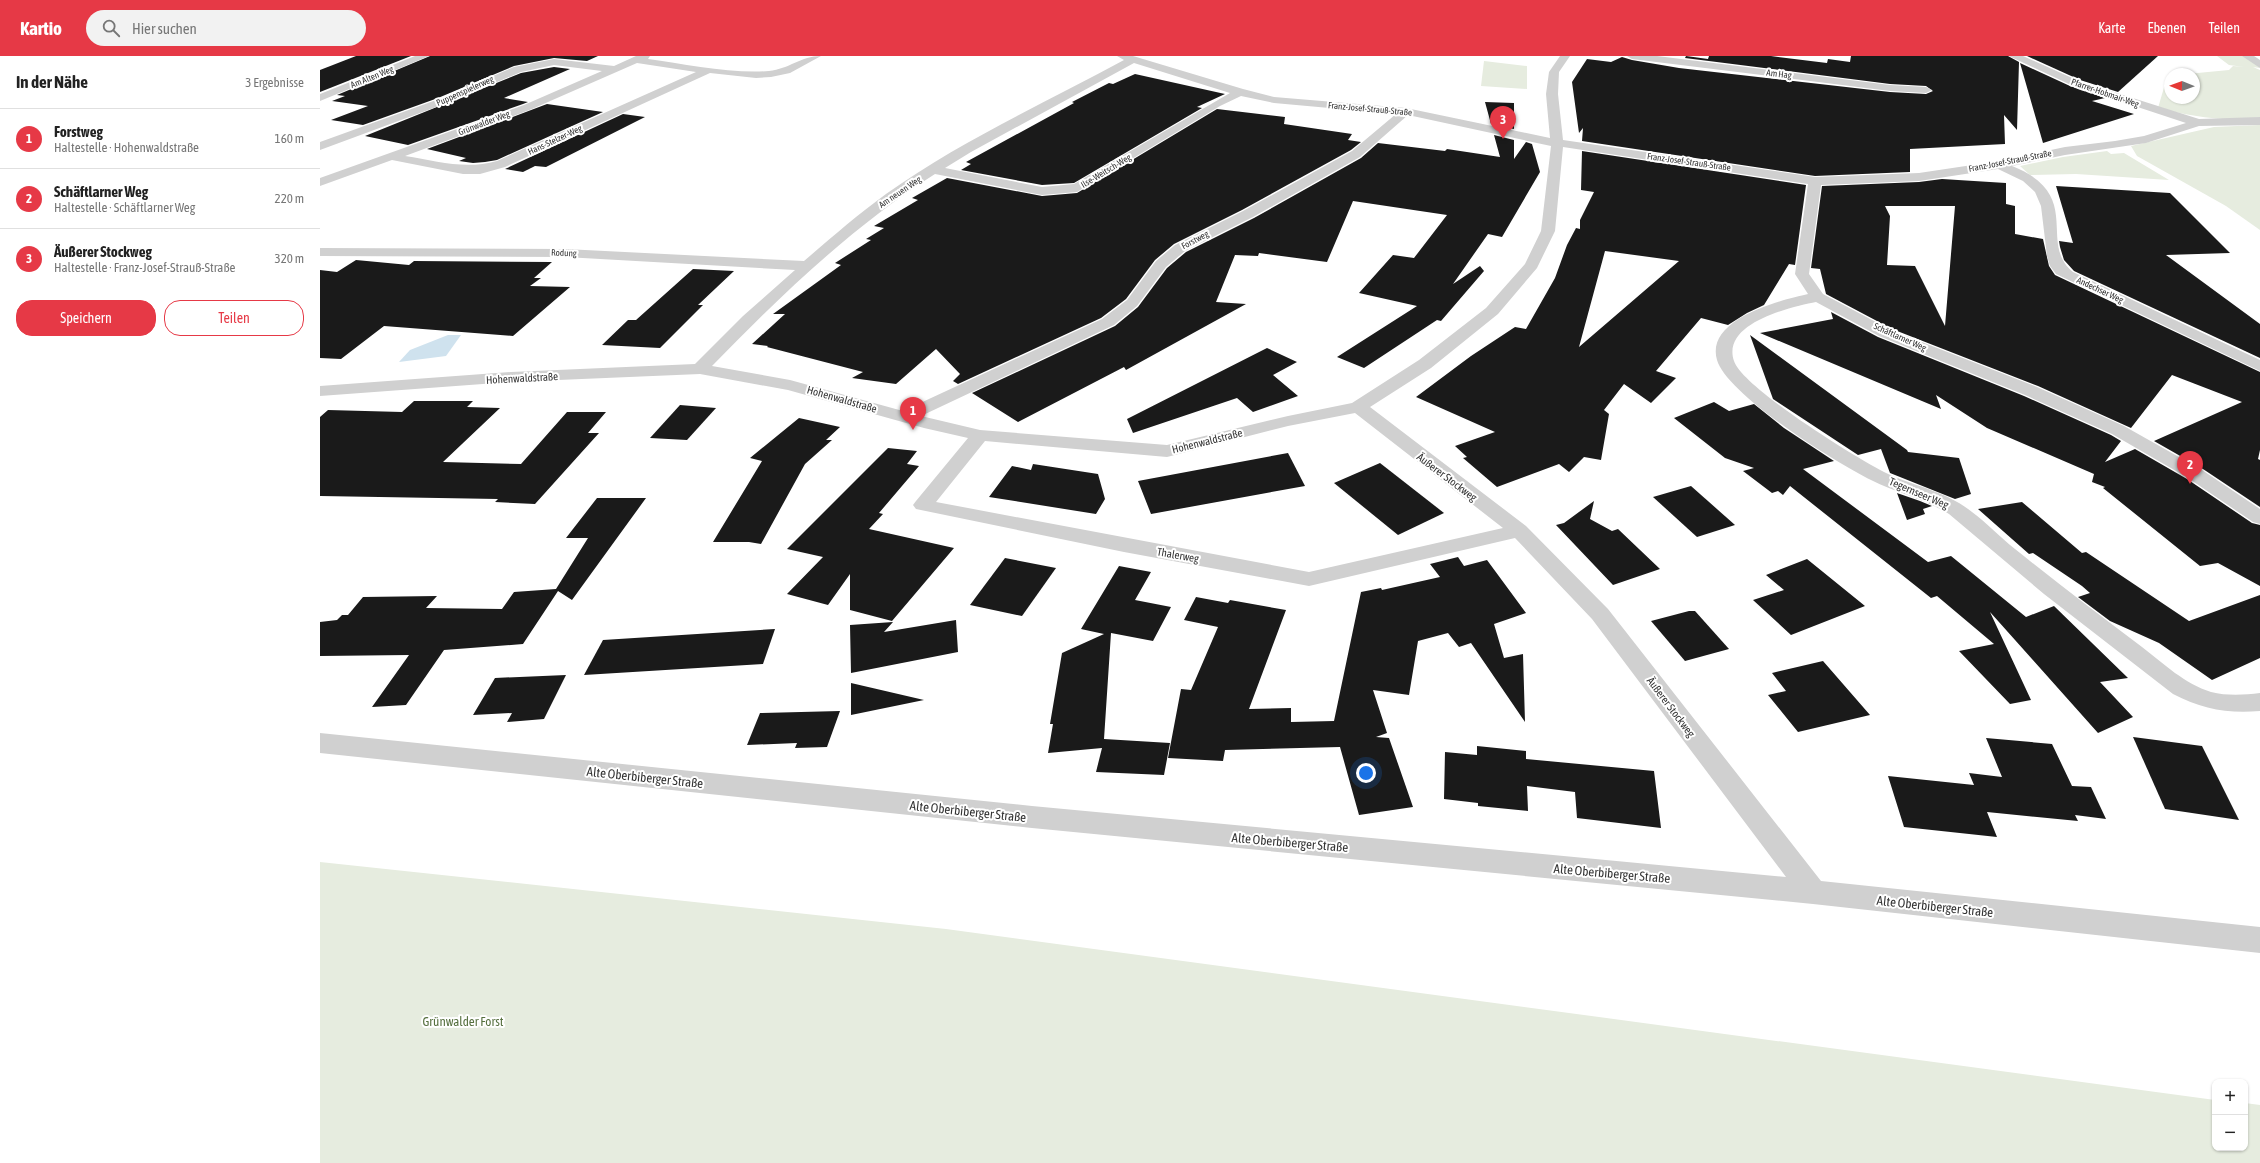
<!DOCTYPE html>
<html lang="de">
<head>
<meta charset="utf-8">
<style>
	body { margin:0; font-family:"Asap Condensed",sans-serif; background:#f2f2f2; color:#222 }
	.controls { position:absolute; right:12px; bottom:12px; display:grid; overflow:hidden; border-radius:8px; box-shadow:0 1px 3px #0004 }
	.controls button { width:36px; height:36px; display:grid; place-items:center; padding:0; border:0; border-bottom:1px solid #e0e0e0; background:#fff; color:#222; font:20px sans-serif }
	.compass { position:absolute; left:1844px; top:12px; width:36px; height:36px; border-radius:50%; background:#fff; box-shadow:0 1px 3px #0004; rotate:271deg }
	.you { position:absolute; left:1046px; top:717px; width:14px; height:14px; margin:-10px; border:3px solid #fff; border-radius:50%; background:#1a73e8; box-shadow:0 0 0 6px #1a73e833 }
	.badge { display:grid; place-items:center; width:26px; height:26px; border-radius:50%; background:#e63946; color:#fff; font-size:13px; font-weight:700 }
	.pin { position:absolute; translate:-50% -33px; filter:drop-shadow(0 1px 2px #0008) }
	.pin::after { content:''; position:absolute; top:21px; width:14px; height:12px; background:inherit; clip-path:polygon(0 0,100% 0,50% 100%) }
	.list { margin:0; padding:0; list-style:none }
	h2 { display:flex; justify-content:space-between; align-items:center; height:52px; margin:0; padding:0 16px; font-size:17px }
	h2 small { font-size:13px; font-weight:400; color:#767676 }
	.list li { display:grid; grid-template-columns:26px 1fr auto; gap:12px; align-items:center; box-sizing:border-box; height:60px; padding:0 16px; border-top:1px solid #e0e0e0 }
	.list b { display:block; font-size:15px; white-space:nowrap }
	.list p { margin:0; font-size:13px; white-space:nowrap; color:#767676 }
	.list em { font-size:13px; font-style:normal; color:#767676 }
	.actions { display:flex; gap:8px; padding:12px 16px }
	.actions a { flex:1; padding:9px 0; border:1px solid #e63946; border-radius:16px; text-align:center; font-size:14px; color:#e63946 }
	.actions .main { background:#e63946; color:#fff }
	.icon { flex:none; width:22px; height:22px; fill:none; stroke:currentColor; stroke-width:2; stroke-linecap:round; stroke-linejoin:round }
	.map { position:relative; flex:none; width:1940px; height:1107px; overflow:hidden }
	header { display:flex; align-items:center; gap:24px; box-sizing:border-box; height:56px; padding:0 20px; background:#e63946; color:#fff }
	header strong { font-size:19px }
	nav { display:flex; gap:22px; margin-inline-start:auto; font-size:14px }
	.search { width:280px; height:36px; background:#f2f2f2; display:flex; align-items:center; gap:10px; box-sizing:border-box; padding:0 14px; border-radius:22px; color:#767676; font-size:15px }
	main { display:flex }
	aside { flex:1; background:#fff }
	.map>svg:first-child { display:block }
	.green { fill:#e6ecdf }
	.water { fill:#cfe2ee }
	.building { fill:#1a1a1a; fill-rule:evenodd }
	.lines { fill:none; stroke-linecap:round; stroke-linejoin:round }
	.minor { fill:#d0d0d0; fill-rule:evenodd }
	.labels { text-anchor:middle; stroke-width:4; stroke-linejoin:round; paint-order:stroke }
	.far-street-label { font-size:9px; fill:#333; stroke:#fff }
	.street-label { font-size:11px; fill:#333; stroke:#fff }
	.near-street-label { font-size:13px; fill:#333; stroke:#fff }
	.near-park-label { font-size:13px; fill:#56703f; stroke:#fff }
</style>
</head>
<body>
<header>
<strong>Kartio</strong>
<div class="search"><svg class="icon" aria-label="search" viewBox="0 0 24 24"><circle cx="10" cy="10" r="6"/><path d="M15 15l6 6"/></svg>Hier suchen</div>
<nav><a>Karte</a><a>Ebenen</a><a>Teilen</a></nav>
</header>
<main>
<aside>
<h2>In der Nähe<small>3 Ergebnisse</small></h2>
<ul class="list">
<li><span class="badge">1</span><div><b>Forstweg</b><p>Haltestelle · Hohenwaldstraße</p></div><em>160 m</em></li>
<li><span class="badge">2</span><div><b>Schäftlarner Weg</b><p>Haltestelle · Schäftlarner Weg</p></div><em>220 m</em></li>
<li><span class="badge">3</span><div><b>Äußerer Stockweg</b><p>Haltestelle · Franz-Josef-Strauß-Straße</p></div><em>320 m</em></li>
</ul>
<div class="actions"><a class="main">Speichern</a><a>Teilen</a></div>
</aside>
<div class="map">
<svg width="1940" height="1107" viewBox="0 0 1940 1107">
	<rect width="100%" height="100%" fill="#fff"/>
	<g class="green">
		<path d="M1897 0H1927L1940 12 1933 11 1940 14V61C1906 67 1871 60 1838 52L1845 28 1850 25V42H1874V18H1867L1909 14 1913 10 1924 11 1909 9Z"/>
		<polygon points="1164,5 1207,10 1207,33 1161,30"/>
		<polygon points="1940,69 1940,174 1906,150 1817,100 1811,90 1894,71"/>
		<polygon points="1787,95 1791,98 1804,97 1849,124 1756,118 1710,119 1700,110 1743,101"/>
		<polygon points="0,806 626,873 1895,1044 1895,1092 1925,1092 1925,1047 1940,1049 1940,1107 0,1107"/>
	</g>
	<polygon class="water" points="128,279 141,279 126,300 79,306 90,294"/>
	<g class="building">
		<polygon points="36,0 91,0 0,36 0,14"/>
		<polygon points="110,0 278,0 267,5 234,2 194,10 118,42 43,69 11,64 48,50 12,45 25,40 17,39"/>
		<polygon points="1366,0 1388,3 1389,0 1451,0 1507,7 1508,3 1530,6 1531,0 1688,0 1699,6 1697,74 1684,59 1685,88 1590,93 1590,116 1495,120 1262,85 1263,72 1259,77 1252,26 1267,3 1291,6 1302,1 1312,4 1359,12 1570,36 1606,38 1613,35 1606,30 1570,28 1365,2"/>
		<polygon points="1707,0 1838,0 1798,36 1760,24"/>
		<polygon points="1700,7 1750,30 1785,42 1772,45 1814,58 1723,87"/>
		<polygon points="234,11 250,13 184,42 208,46 203,48 88,89 45,80 201,17"/>
		<polygon points="815,18 905,38 877,51 882,52 754,127 722,129 641,114 651,108 646,106 754,47 752,46 789,27 793,28"/>
		<polygon points="1165,46 1194,47 1194,73 1171,68"/>
		<polygon points="227,48 283,56 177,104 165,106 153,107 139,105 146,102 107,93"/>
		<polygon points="897,53 965,61 964,68 1032,78 1028,84 1041,86 1031,94 922,154 854,188 835,204 806,243 781,262 638,328 633,325 640,318 616,293 576,328 532,322 543,316 447,291 448,290 432,288 465,258 453,258 521,209 515,207 551,184 546,183 564,172 554,170 598,144 592,142 627,122 722,140 757,137"/>
		<polygon points="303,58 325,61 226,111 215,110 203,116 185,113"/>
		<polygon points="1174,79 1194,84 1194,103 1206,86 1212,88 1220,116 1182,181 1168,178 1133,228 1160,210 1164,215 1121,265 1117,264 1044,312 1017,301 1097,250 1039,237 1073,199 1094,202 1127,159 1033,145 1007,206 939,197 938,200 915,199 896,246 926,248 806,314 804,311 698,366 652,337 795,270 818,251 847,212 866,196 934,162 1041,102 1058,87 1125,95 1127,93 1180,101"/>
		<path d="M1262 95 1486 129 1475 209 1469 208 1444 249 1427 257 1408 269 1381 262 1336 315 1356 322 1331 347 1304 328 1284 354 1289 358 1281 404 1264 401 1249 416 1239 408 1177 431 1143 402 1147 401 1135 390 1175 376 1096 341 1151 300 1195 271 1206 273 1235 222 1247 189 1256 172 1260 173V164L1274 136 1261 134ZM1285 195 1359 205 1259 291Z"/>
		<path d="M1622 123 1686 127V148L1695 150V178L1723 183 1729 210 1735 219 1940 316V394L1938 403 1940 404V451L1883 413 1834 385 1922 346 1852 319 1811 372 1718 330 1572 273 1506 238 1500 213 1491 212 1502 130 1599 126ZM1565 150H1635L1625 270 1595 210 1567 209 1570 160Z"/>
		<polygon points="1736,130 1850,137 1910,197 1846,199 1940,268 1940,302 1754,215 1744,204 1740,191 1739,185 1753,187"/>
		<polygon points="36,204 89,209 94,205 232,206 214,222 221,222 210,230 250,231 193,280 64,270 21,303 0,302 0,214 17,216"/>
		<polygon points="373,213 414,215 378,249 383,249 340,292 282,289 308,264 316,264"/>
		<polygon points="1511,256 1558,281 1704,340 1791,379 1801,385 1785,406 1815,393 1867,423 1932,467 1940,469 1940,530 1898,507 1880,510 1783,432 1785,431 1772,426 1774,418 1667,372 1616,339 1621,353 1440,277 1513,263"/>
		<polygon points="1430,279 1587,394 1588,396 1639,402 1651,438 1635,443 1570,417 1561,393 1538,399 1459,347 1453,343"/>
		<polygon points="947,292 977,306 953,319 978,340 933,356 917,342 813,377 807,363"/>
		<polygon points="94,345 153,345 147,351 180,352 123,406 201,408 247,356 286,356 268,377 279,377 215,448 175,446 178,443 0,440 0,361 8,354 82,356"/>
		<polygon points="1394,346 1409,355 1434,348 1464,372 1514,405 1483,413 1608,506 1631,500 1706,561 1734,550 1808,622 1780,626 1813,661 1778,677 1670,556 1711,644 1690,648 1639,595 1674,588 1617,540 1611,542 1470,430 1463,439 1458,435 1452,437 1423,415 1434,412 1405,402 1354,362"/>
		<polygon points="360,349 396,352 367,384 330,382"/>
		<polygon points="479,362 520,371 506,384 512,384 485,408 441,488 429,486 393,486 442,405 430,402"/>
		<polygon points="568,392 597,395 587,408 599,410 559,457 563,458 549,473 634,492 572,565 530,554 530,518 508,549 467,538 503,501 467,493"/>
		<polygon points="968,397 985,430 831,458 818,425"/>
		<polygon points="1060,407 1124,457 1078,479 1014,427"/>
		<polygon points="713,408 778,418 785,443 776,458 669,441 692,410 711,414"/>
		<polygon points="1371,430 1415,469 1377,481 1333,441"/>
		<polygon points="1577,437 1600,445 1612,450 1603,453 1605,458 1587,464"/>
		<polygon points="277,442 326,442 252,544 238,535 203,588 124,594 86,649 52,651 89,599 0,600 0,566 17,564 22,559 28,559 43,541 117,540 106,552 182,553 194,536 236,533 268,482 246,482"/>
		<polygon points="1274,445 1270,463 1292,475 1298,473 1340,513 1293,529 1236,469 1244,467"/>
		<polygon points="1702,446 1762,497 1766,496 1869,565 1940,539 1940,602 1892,624 1839,587 1790,565 1758,541 1770,537 1762,530 1713,497 1709,498 1658,453"/>
		<polygon points="1138,501 1144,510 1167,504 1206,557 1174,568 1184,602 1203,598 1205,666 1151,587 1139,591 1128,577 1098,585 1089,639 1053,634 1067,677 1056,681 1069,682 1093,751 1039,759 1020,691 905,694 903,705 848,702 861,633 871,634 898,571 864,564 876,541 908,547 910,544 966,554 929,653 971,652 971,666 1014,665 1041,536 1061,532 1062,534 1120,521 1110,508"/>
		<polygon points="685,502 736,512 702,560 650,549"/>
		<polygon points="1487,503 1545,550 1471,579 1433,544 1464,534 1446,519"/>
		<polygon points="799,510 831,516 815,544 851,551 833,585 791,577 784,683 850,687 844,719 776,716 782,692 728,697 733,668 730,668 742,597 784,578 761,573"/>
		<polygon points="1369,555 1375,555 1409,593 1365,605 1331,565"/>
		<polygon points="636,564 638,596 531,617 530,569 573,566 564,576"/>
		<polygon points="455,573 443,608 264,619 283,584"/>
		<polygon points="1503,605 1550,659 1478,676 1448,639 1466,635 1452,617"/>
		<polygon points="246,619 224,663 187,666 192,657 153,659 175,622"/>
		<polygon points="531,627 604,644 531,659"/>
		<polygon points="520,655 507,691 475,692 477,687 427,689 440,657"/>
		<polygon points="1813,681 1882,690 1919,764 1845,753"/>
		<polygon points="1666,682 1732,688 1752,730 1771,731 1786,763 1755,759 1758,765 1667,756 1677,781 1584,771 1568,720 1654,729 1649,717 1682,721"/>
		<polygon points="1157,690 1206,695 1206,703 1334,715 1341,772 1257,762 1255,736 1207,730 1208,755 1158,750 1158,747 1124,743 1125,696 1157,699"/>
	</g>
	<g class="lines">
		<g class="minor">
			<polygon points="95,0 109,0 0,45 0,38"/>
			<path d="M316 0H330L328 3C365 8 412 18 449 15 469 13 481 0 501 0L470 17 451 21 436 22 390 17 185 111 160 118H143L72 104 0 130V122L204 49 282 15 234 9 201 16 127 47 0 94V86L119 43 194 11 234 3 294 10ZM317 7 376 16 177 105C145 114 117 105 85 100L212 53Z"/>
			<path d="M797 0H813L923 33 954 41 1086 52 1230 82 1226 38 1229 16 1240 0H1250L1239 16 1238 38 1243 84 1495 121 1599 117 1679 105 1745 91 1795 85 1824 80 1866 67 1751 29 1689 0H1703L1759 25 1879 63 1940 61V69L1879 70 1826 87 1745 99 1692 110C1765 139 1717 187 1753 216L1940 304V315L1736 218 1730 210 1727 200 1721 150 1715 136 1703 125 1678 113 1599 125 1501 129 1489 218 1503 238 1571 274 1717 331 1804 370 1882 414 1940 453V468L1933 466 1868 422 1792 378 1705 339 1559 280 1496 246C1471 251 1401 267 1414 305 1423 332 1535 401 1564 416 1593 430 1626 435 1652 456 1667 467 1680 481 1695 493 1736 526 1779 559 1822 591 1844 608 1865 628 1891 636 1907 640 1924 639 1940 637V655C1908 658 1882 653 1853 638L1724 538 1629 458C1605 443 1577 437 1551 424 1518 408 1407 339 1397 304 1385 263 1461 244 1488 238L1475 218 1488 128 1243 91 1235 175 1217 212 1178 258 1111 312 1050 351 1206 470 1288 553 1501 825 1940 871V897L1493 848 712 772 0 697V677L712 750 1466 821 1272 563 1195 482 989 530 804 496 596 453 593 449 596 445 648 382 604 372 468 334 380 318 191 326 0 340V330L191 316 375 308 423 260 475 214 245 201 0 200V192L245 193 484 205C511 182 537 159 566 138 640 85 725 47 804 4ZM814 7 910 37 754 128 722 131 625 112 651 96ZM921 40 954 47 1076 58 1032 95 923 155 855 189 836 205 807 244 782 263 583 355 470 324 392 310C461 239 532 171 615 118L722 139 757 136 900 50ZM1088 59 1231 90 1221 175 1205 208 1166 252 1099 304 1032 347 968 360 847 389 660 374 601 360 794 269 817 250 846 211 865 195 933 161 1040 101ZM1035 357 1183 472 989 516 616 446 665 385 847 401 968 370Z"/>
			<polygon points="1307,0 1337,0 1570,29 1606,31 1612,34 1606,37 1570,35 1312,3"/>
			<polygon points="1922,0 1934,0 1940,4 1940,12"/>
		</g>
	</g>
	<g class="labels">
		<g class="far-street-label">
			<text transform="translate(1459 18) rotate(7)" y="3">Am Hag</text>
			<text transform="translate(52 21) rotate(-22)" y="3">Am Alten Weg</text>
			<text transform="translate(145 35) rotate(-24)" y="3">Puppenspielerweg</text>
			<text transform="translate(1785 37) rotate(19)" y="3">Pfarrer-Hobmair-Weg</text>
			<text transform="translate(1050 53) rotate(5)" y="3">Franz-Josef-Strauß-Straße</text>
			<text transform="translate(164 67) rotate(-21)" y="3">Grünwalder Weg</text>
			<text transform="translate(235 84) rotate(-25)" y="3">Hans-Stelzer-Weg</text>
			<text transform="translate(1690 105) rotate(-11)" y="3">Franz-Josef-Strauß-Straße</text>
			<text transform="translate(1369 106) rotate(8)" y="3">Franz-Josef-Strauß-Straße</text>
			<text transform="translate(786 115) rotate(-31)" y="3">Ilse-Weitsch-Weg</text>
			<text transform="translate(580 136) rotate(-34)" y="3">Am neuen Weg</text>
			<text transform="translate(875 184) rotate(-28)" y="3">Forstweg</text>
			<text transform="translate(244 197) rotate(2)" y="3">Rodung</text>
			<text transform="translate(1780 234) rotate(25)" y="3">Andechser Weg</text>
			<text transform="translate(1580 281) rotate(24)" y="3">Schäftlarner Weg</text>
		</g>
		<g class="street-label">
			<text transform="translate(202 322) rotate(-3)" y="4">Hohenwaldstraße</text>
			<text transform="translate(522 343) rotate(16)" y="4">Hohenwaldstraße</text>
			<text transform="translate(887 385) rotate(-14)" y="4">Hohenwaldstraße</text>
			<text transform="translate(1127 421) rotate(37)" y="4">Äußerer Stockweg</text>
			<text transform="translate(1599 437) rotate(23)" y="4">Tegernseer Weg</text>
			<text transform="translate(858 499) rotate(10)" y="4">Thalerweg</text>
			<text transform="translate(1351 651) rotate(53)" y="4">Äußerer Stockweg</text>
		</g>
		<g class="near-street-label">
			<text transform="translate(325 721) rotate(6)" y="5">Alte Oberbiberger Straße</text>
			<text transform="translate(648 755) rotate(6)" y="5">Alte Oberbiberger Straße</text>
			<text transform="translate(970 786) rotate(5)" y="5">Alte Oberbiberger Straße</text>
			<text transform="translate(1292 817) rotate(5)" y="5">Alte Oberbiberger Straße</text>
			<text transform="translate(1615 850) rotate(6)" y="5">Alte Oberbiberger Straße</text>
		</g>
		<g class="near-park-label">
			<text x="143" y="970">Grünwalder Forst</text>
		</g>
	</g>
</svg>
<div class="controls">
<button>+</button>
<button>−</button>
</div>
<svg class="compass" viewBox="-18 -18 36 36"><path d="M0-13l5 13h-10z" fill="#e53935"/><path d="M0 13l5-13h-10z" fill="#767676"/></svg>
<div class="you"></div>
<div class="pin badge" style="left:593px;top:374px">1</div>
<div class="pin badge" style="left:1870px;top:428px">2</div>
<div class="pin badge" style="left:1183px;top:83px">3</div>
</div>
</main>
</body>
</html>
